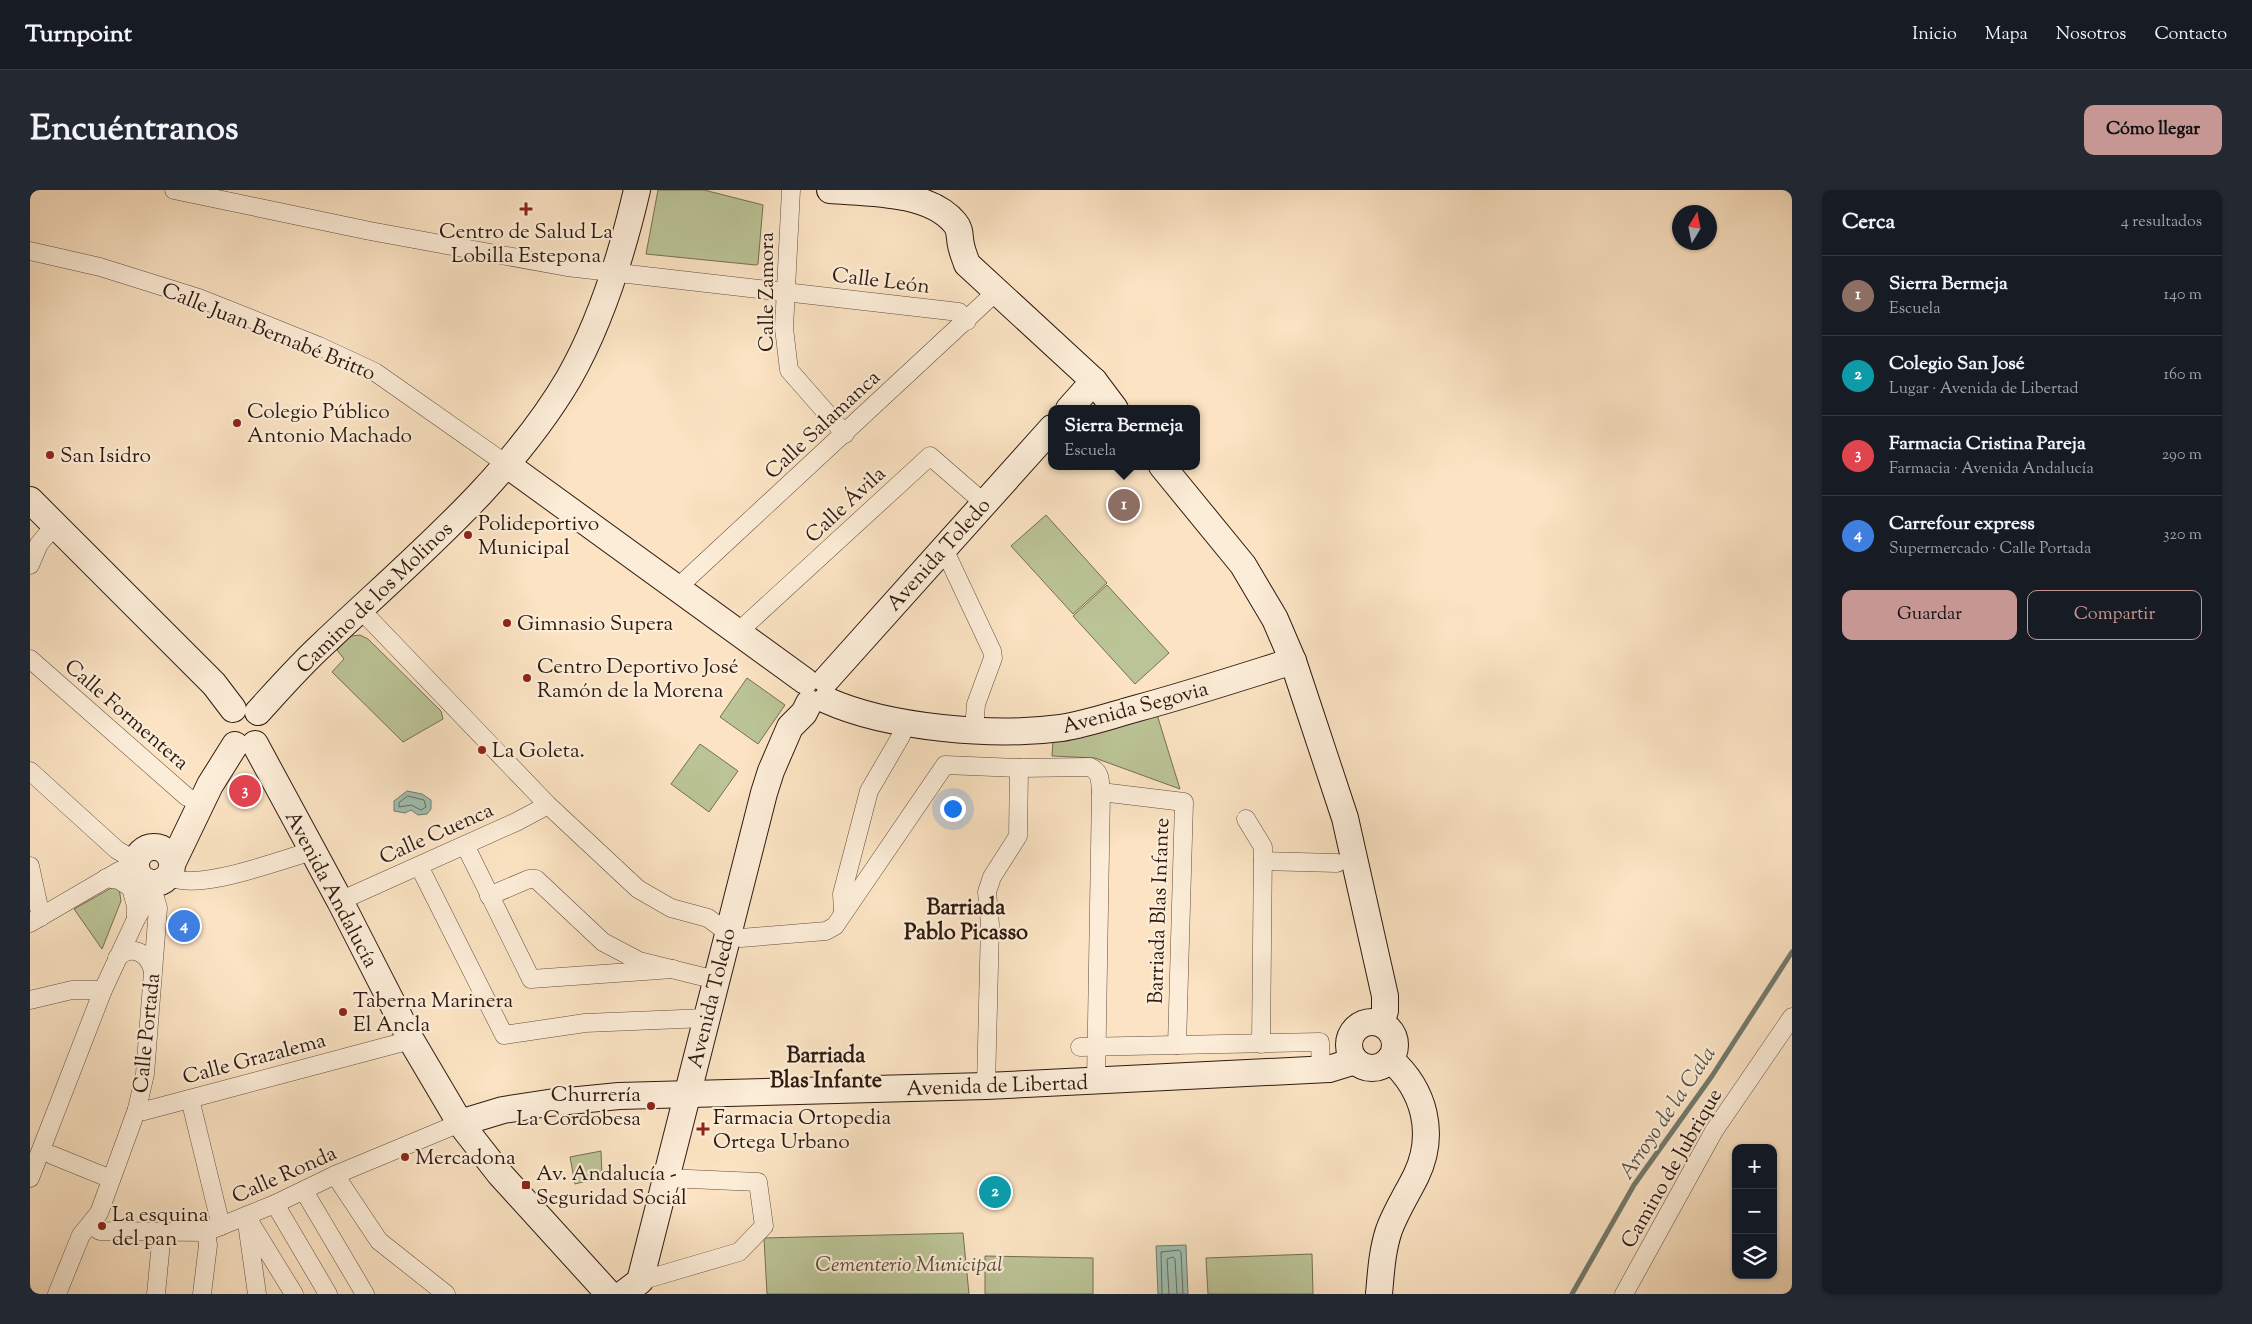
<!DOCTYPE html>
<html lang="es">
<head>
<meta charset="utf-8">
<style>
	body { margin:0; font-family:"Sorts Mill Goudy",serif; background:#242831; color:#f1f3f6 }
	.controls { position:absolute; right:15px; bottom:15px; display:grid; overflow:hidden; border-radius:10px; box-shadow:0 1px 4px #0004 }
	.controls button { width:45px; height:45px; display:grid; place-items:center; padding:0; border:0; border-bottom:1px solid #363941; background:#171b24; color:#f1f3f6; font:25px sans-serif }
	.compass { position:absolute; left:1642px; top:15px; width:45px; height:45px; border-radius:50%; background:#171b24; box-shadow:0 1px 4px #0004; rotate:10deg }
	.you { position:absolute; left:922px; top:618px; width:18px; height:18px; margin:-12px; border:4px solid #fff; border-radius:50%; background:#1a73e8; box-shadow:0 0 0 8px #1a73e833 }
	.badge { display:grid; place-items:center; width:32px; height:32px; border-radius:50%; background:#c59692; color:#fff; font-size:16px; font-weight:700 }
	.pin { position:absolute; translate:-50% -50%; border:2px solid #fff; box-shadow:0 1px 5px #0006 }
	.popup { position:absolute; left:1018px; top:215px; width:152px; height:65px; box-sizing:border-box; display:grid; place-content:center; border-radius:10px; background:#171b24; filter:drop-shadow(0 1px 4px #0005); font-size:16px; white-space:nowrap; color:#9ea1a6 }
	.popup b { font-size:19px; color:#f1f3f6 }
	.popup::after { content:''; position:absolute; left:50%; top:100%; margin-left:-10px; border:10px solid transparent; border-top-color:#171b24 }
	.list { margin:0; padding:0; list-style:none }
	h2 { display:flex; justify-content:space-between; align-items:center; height:65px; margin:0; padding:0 20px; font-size:21px }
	h2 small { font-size:16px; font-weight:400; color:#9ea1a6 }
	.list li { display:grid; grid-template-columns:32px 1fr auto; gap:15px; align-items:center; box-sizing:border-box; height:80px; padding:0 20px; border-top:1px solid #363941 }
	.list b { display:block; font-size:19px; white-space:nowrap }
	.list p { margin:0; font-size:16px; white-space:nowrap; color:#9ea1a6 }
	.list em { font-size:16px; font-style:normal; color:#9ea1a6 }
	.actions { display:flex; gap:10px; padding:15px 20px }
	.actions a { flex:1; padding:11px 0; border:1px solid #c59692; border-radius:10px; text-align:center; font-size:18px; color:#c59692 }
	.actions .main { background:#c59692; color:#111 }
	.icon { flex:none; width:28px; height:28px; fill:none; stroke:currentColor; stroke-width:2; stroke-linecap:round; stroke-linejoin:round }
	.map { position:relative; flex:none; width:1762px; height:1104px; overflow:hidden; border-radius:10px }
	header { display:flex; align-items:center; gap:30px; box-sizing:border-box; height:70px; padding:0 25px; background:#171b24; border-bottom:1px solid #363941 }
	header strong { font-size:24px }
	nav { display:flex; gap:28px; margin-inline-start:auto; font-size:18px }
	.intro { display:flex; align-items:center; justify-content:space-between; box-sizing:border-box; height:120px; padding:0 30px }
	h1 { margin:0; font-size:35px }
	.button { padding:12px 22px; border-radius:10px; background:#c59692; color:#111; font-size:18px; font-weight:700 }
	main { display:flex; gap:30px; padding:0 30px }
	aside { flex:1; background:#171b24; border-radius:10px; box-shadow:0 1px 4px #0004 }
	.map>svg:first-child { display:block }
	.green { fill:#bbc496; stroke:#756e53 }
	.water { fill:#9fbeaf; stroke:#727c6f }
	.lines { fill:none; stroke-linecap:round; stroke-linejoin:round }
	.shore { stroke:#676c60; stroke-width:1 }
	.stream { stroke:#727c6f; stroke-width:5 }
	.street-casing { stroke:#624c3d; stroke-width:19 }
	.secondary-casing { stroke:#2f1910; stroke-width:28 }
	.street { stroke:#fcedd8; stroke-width:18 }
	.secondary { stroke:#fcedd8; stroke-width:26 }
	.poi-dot { fill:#8f2418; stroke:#fcedd8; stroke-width:2 }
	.labels { text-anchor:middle; stroke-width:4.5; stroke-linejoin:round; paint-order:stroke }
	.poi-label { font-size:21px; fill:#2f1910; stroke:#fcedd8; text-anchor:start }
	.street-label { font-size:21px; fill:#2f1910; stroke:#fcedd8 }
	.park-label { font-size:21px; font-style:italic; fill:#594c38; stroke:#fcedd8 }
	.neighbourhood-label { font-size:22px; font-weight:bold; fill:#2f1910; stroke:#fcedd8 }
	.water-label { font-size:22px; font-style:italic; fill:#565348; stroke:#fcedd8 }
</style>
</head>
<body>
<header>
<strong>Turnpoint</strong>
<nav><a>Inicio</a><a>Mapa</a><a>Nosotros</a><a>Contacto</a></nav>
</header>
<div class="intro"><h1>Encuéntranos</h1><a class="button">Cómo llegar</a></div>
<main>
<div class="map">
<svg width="1762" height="1104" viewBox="0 0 1762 1104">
	<rect width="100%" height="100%" fill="#fbe3c3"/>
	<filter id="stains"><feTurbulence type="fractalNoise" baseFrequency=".004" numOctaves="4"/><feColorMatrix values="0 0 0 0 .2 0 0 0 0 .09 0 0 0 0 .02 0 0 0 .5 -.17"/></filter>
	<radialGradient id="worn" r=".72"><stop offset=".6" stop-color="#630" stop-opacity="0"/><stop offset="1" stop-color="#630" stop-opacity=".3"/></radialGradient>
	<g class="green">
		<polygon points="628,0 674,0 733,15 728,74 726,75 616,64"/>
		<polygon points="1016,325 1077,393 1043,424 981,356"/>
		<polygon points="1077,395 1139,463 1105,494 1043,426"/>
		<polygon points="330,445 338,449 411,521 413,529 373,552 302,482 314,469 307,460 321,446"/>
		<polygon points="717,488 755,515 728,554 690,527"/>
		<polygon points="1125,518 1150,599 1065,568 1022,566 1023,551"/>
		<polygon points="670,554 708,581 679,622 641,594"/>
		<polygon points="83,697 89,698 91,711 72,759 44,719"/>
		<polygon points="571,961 572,987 545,994 540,967"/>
		<polygon points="933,1043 939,1104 737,1104 734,1048"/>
		<polygon points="1282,1064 1283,1104 1178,1104 1176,1068"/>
		<polygon points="955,1066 1063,1068 1063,1104 955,1104"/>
	</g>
	<g class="water">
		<polygon points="377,601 392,604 401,610 401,619 397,624 388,625 381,620 375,623 364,621 364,611"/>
		<polygon points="1156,1055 1158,1104 1128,1104 1126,1056"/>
	</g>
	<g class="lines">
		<g class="shore">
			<polygon points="378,606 394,610 396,617 391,620 381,615 369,617 369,613"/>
			<polyline points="1132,1104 1131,1062 1149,1060 1151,1062 1153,1104"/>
			<polyline points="1139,1104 1137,1069 1143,1067 1145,1069 1147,1104"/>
		</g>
		<polyline class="stream" points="1542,1104 1604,995 1682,886 1762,762"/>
		<g class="street-casing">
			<g id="street">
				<polyline points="144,0 340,41 537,77 929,122 937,131"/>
				<polyline points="761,0 754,138 759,180 815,244"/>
				<polyline points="0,61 70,77 169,108 289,156 345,182 476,274"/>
				<polyline points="914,359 962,461 963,468 946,514 944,540"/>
				<polyline points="0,375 9,354 24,336"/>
				<polyline points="646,399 967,101"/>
				<path d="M331 420 518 615 608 699 641 718 678 728 697 742 711 748 796 741 805 736 915 575 989 578 1060 577C1071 582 1070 591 1071 602L1066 891"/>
				<polyline points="707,443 900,266 954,313"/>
				<polyline points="0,469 157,607 167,611"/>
				<polyline points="0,581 87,660 106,671"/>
				<polyline points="1071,602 1154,612 1147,855"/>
				<polyline points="1216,629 1233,657 1231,854"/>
				<polyline points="435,655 501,789 643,779"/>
				<polyline points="1233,671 1307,673"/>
				<polyline points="0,676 11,727"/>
				<polyline points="389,676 474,845 555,833 676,828"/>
				<path d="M138 686C165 703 250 670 282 661"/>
				<polyline points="76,688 89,690 101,698 106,716 106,729"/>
				<polyline points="459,706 499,689 506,689 573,752 609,771 686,790"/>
				<polyline points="310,711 486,632 518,615"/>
				<polyline points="813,721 812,704 839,601 871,546 876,532"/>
				<polyline points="0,733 89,681 106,674"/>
				<path d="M87 768C101 754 117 762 122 778"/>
				<polyline points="0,810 42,800 73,800"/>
				<polyline points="1050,857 1290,852 1291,879"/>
				<polyline points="956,896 960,735 957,702 962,687 988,646 989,578"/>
				<polyline points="160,909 191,1036"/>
				<polyline points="107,919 114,921 381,850"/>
				<polyline points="22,965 81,989"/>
				<polyline points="305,985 349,1051 416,1104"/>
				<polyline points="0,988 73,800 106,729 127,693"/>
				<polyline points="274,1001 335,1104"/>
				<polyline points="245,1014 298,1104"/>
				<polyline points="216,1026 264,1104"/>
				<polyline points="217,1033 227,1104"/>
				<polyline points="61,1035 70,1041 176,1042 245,1014 305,985 430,933"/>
				<polyline points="610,1091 709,1062 734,1036 728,992 636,988"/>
				<polyline points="27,1104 51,1045 69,1023 107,919 115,884 128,718 124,704 113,688"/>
				<polyline points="126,1104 132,1042"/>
				<polyline points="172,1104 178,1055 176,1042"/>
				<polyline points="1594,1104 1684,941 1762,827"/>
			</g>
		</g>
		<g class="secondary-casing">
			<g id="secondary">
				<path d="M800 0C837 3 899 1 925 33 931 40 929 47 931 55 932 61 935 68 937 74L1064 191 1085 219"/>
				<polyline points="1039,219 1064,191"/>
				<polyline points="476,274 775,491"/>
				<polyline points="1132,276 1213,375 1245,429 1263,471 1315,628 1355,806 1355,821 1351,833"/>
				<polyline points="0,310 184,494 203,519"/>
				<polyline points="796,490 1022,238"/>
				<path d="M796 510C858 538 964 547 1031 538 1057 534 1082 525 1108 518 1160 504 1212 487 1263 471"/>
				<path d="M228 522C249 499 270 475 293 454 379 372 478 292 539 188 572 130 592 64 607 0"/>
				<polyline points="225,554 310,711 381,850 430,933 469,983 579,1104"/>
				<circle cx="124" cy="675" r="18"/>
				<polyline points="142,674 180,595 205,555"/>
				<circle cx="1342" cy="855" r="23"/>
				<polyline points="430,933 473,920 518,913 589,906 956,896 1299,879 1325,871"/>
				<polyline points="593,1104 610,1091 734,603 741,581 760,537 774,523 779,513"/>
				<path d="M1349 1104C1351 1082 1352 1061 1359 1040 1366 1021 1377 1004 1386 986 1406 944 1395 900 1360 869"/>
			</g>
		</g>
		<use href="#street" class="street"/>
		<use href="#secondary" class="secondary"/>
	</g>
	<g class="poi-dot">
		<path d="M493.5 11.5h5v5h5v5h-5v5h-5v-5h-5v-5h5z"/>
		<circle cx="207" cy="233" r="5"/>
		<circle cx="20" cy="265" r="5"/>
		<circle cx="438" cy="345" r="5"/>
		<circle cx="477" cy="433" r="5"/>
		<circle cx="497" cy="488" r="5"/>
		<circle cx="452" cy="560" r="5"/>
		<circle cx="313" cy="822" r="5"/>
		<circle cx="621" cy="916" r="5"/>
		<path d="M670.5 931.5h5v5h5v5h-5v5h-5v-5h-5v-5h5z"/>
		<circle cx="375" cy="967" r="5"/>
		<rect x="491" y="990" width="10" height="10" rx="2.5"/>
		<circle cx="72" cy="1036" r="5"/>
	</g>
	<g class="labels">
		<g class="poi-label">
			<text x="496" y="48" text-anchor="middle">Centro de Salud La<tspan x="496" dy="24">Lobilla Estepona</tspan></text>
			<text x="217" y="228">Colegio Público<tspan x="217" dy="24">Antonio Machado</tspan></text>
			<text x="30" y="272">San Isidro</text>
			<text x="448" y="340">Polideportivo<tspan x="448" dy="24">Municipal</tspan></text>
			<text x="487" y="440">Gimnasio Supera</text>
			<text x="507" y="483">Centro Deportivo José<tspan x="507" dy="24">Ramón de la Morena</tspan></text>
			<text x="462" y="567">La Goleta.</text>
			<text x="323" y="817">Taberna Marinera<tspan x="323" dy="24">El Ancla</tspan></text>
			<text x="611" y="911" text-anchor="end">Churrería<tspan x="611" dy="24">La Cordobesa</tspan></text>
			<text x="683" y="934">Farmacia Ortopedia<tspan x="683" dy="24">Ortega Urbano</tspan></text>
			<text x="385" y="974">Mercadona</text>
			<text x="506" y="990">Av. Andalucía -<tspan x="506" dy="24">Seguridad Social</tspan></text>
			<text x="82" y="1031">La esquina<tspan x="82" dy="24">del pan</tspan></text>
		</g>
		<g class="street-label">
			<text transform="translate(851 90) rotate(7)" y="7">Calle León</text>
			<text transform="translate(736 102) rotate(-90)" y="7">Calle Zamora</text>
			<text transform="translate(239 141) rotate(22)" y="7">Calle Juan Bernabé Britto</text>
			<text transform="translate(792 234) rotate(-43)" y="7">Calle Salamanca</text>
			<text transform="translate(815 314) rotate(-43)" y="7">Calle Ávila</text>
			<text transform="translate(908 364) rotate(-48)" y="7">Avenida Toledo</text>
			<text transform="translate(344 407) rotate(-44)" y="7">Camino de los Molinos</text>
			<text transform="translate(1105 517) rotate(-15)" y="7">Avenida Segovia</text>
			<text transform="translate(97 524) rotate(41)" y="7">Calle Formentera</text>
			<text transform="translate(406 643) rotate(-24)" y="7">Calle Cuenca</text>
			<text transform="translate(302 699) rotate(62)" y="7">Avenida Andalucía</text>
			<text transform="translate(1128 721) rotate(-88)" y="7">Barriada Blas Infante</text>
			<text transform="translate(681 808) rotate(-76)" y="7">Avenida Toledo</text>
			<text transform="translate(116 843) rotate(-84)" y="7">Calle Portada</text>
			<text transform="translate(224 868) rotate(-15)" y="7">Calle Grazalema</text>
			<text transform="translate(967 895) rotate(-2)" y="7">Avenida de Libertad</text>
			<text transform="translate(1641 978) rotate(-60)" y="7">Camino de Jubrique</text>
			<text transform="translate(254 984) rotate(-24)" y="7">Calle Ronda</text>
		</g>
		<g class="park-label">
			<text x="879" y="1081">Cementerio Municipal</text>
		</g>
		<g class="neighbourhood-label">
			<text x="936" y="724">Barriada<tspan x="936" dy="25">Pablo Picasso</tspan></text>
			<text x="796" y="872">Barriada<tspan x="796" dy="25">Blas Infante</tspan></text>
		</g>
		<g class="water-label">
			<text transform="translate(1636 922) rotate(-56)" y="8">Arroyo de la Cala</text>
		</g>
	</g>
	<rect width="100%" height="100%" filter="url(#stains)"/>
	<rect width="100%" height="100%" fill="url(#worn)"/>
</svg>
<div class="controls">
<button>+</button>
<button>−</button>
<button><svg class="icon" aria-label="layers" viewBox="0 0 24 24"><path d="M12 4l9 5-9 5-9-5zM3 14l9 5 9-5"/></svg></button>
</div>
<svg class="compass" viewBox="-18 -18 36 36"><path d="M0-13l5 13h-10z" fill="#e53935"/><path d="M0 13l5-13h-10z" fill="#9ea1a6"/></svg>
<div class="you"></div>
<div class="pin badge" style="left:1094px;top:315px;background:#8d6e63">1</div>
<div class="popup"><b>Sierra Bermeja</b>Escuela</div>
<div class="pin badge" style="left:965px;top:1002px;background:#0f9aa8">2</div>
<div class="pin badge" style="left:215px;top:601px;background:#e0444e">3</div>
<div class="pin badge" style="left:154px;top:736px;background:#3f7fe0">4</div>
</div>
<aside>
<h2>Cerca<small>4 resultados</small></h2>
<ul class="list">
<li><span class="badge" style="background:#8d6e63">1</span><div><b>Sierra Bermeja</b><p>Escuela</p></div><em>140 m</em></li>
<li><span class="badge" style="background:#0f9aa8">2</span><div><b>Colegio San José</b><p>Lugar · Avenida de Libertad</p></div><em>160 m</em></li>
<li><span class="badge" style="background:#e0444e">3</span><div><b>Farmacia Cristina Pareja</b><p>Farmacia · Avenida Andalucía</p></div><em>290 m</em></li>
<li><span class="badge" style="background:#3f7fe0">4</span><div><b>Carrefour express</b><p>Supermercado · Calle Portada</p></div><em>320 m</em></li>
</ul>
<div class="actions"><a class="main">Guardar</a><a>Compartir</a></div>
</aside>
</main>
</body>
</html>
